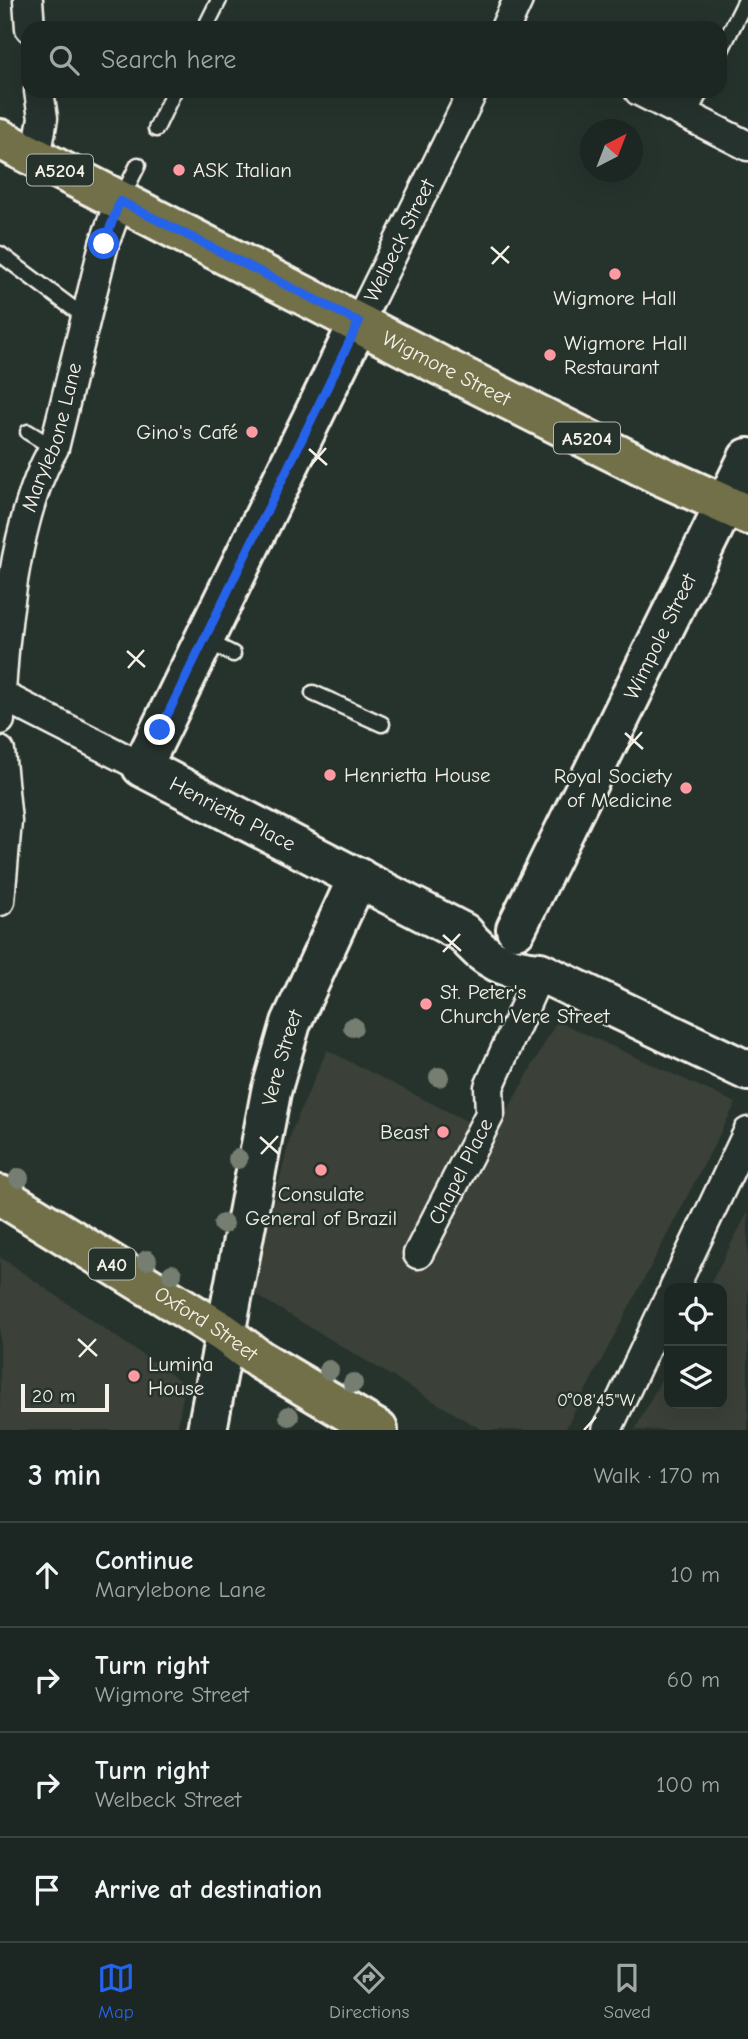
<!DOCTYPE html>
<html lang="en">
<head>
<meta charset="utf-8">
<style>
	body { margin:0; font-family:"Comic Neue",sans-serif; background:#252e2a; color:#f1f3f6 }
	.controls { position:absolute; right:21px; bottom:21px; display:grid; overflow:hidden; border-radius:14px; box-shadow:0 7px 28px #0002 }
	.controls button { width:63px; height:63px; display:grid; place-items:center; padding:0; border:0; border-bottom:2px solid #3a4340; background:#1c2622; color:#f1f3f6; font:35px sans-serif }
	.compass { position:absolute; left:580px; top:119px; width:63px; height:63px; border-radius:50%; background:#1c2622; box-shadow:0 7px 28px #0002; rotate:42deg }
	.scale { position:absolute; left:21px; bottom:18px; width:88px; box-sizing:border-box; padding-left:7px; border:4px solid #f4f1e8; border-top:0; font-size:19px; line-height:24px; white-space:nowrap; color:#f4f1e8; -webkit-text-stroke:5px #26332d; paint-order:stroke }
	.stop { position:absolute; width:21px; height:21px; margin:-16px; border:5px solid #2563eb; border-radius:50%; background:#fff }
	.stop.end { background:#2563eb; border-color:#fff; box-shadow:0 2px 7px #0008 }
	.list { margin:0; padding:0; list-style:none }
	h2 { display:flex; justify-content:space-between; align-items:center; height:91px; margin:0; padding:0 28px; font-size:30px }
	h2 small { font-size:23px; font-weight:400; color:#a0a5a5 }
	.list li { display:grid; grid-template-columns:46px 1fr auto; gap:21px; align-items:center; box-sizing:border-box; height:105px; padding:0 28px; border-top:2px solid #3a4340 }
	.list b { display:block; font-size:26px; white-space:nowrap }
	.list p { margin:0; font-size:23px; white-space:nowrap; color:#a0a5a5 }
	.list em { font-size:23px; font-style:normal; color:#a0a5a5 }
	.icon { flex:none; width:38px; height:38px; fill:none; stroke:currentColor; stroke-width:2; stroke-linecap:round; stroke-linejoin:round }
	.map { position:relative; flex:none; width:748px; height:1430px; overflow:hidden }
	.search { position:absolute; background:#1c2622; box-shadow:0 7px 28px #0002; left:21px; right:21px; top:21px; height:77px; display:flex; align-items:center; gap:18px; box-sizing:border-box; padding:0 24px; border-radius:21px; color:#a0a5a5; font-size:26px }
	.sheet { height:511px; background:#1c2622 }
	nav { display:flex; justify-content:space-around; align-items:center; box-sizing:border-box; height:98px; border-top:2px solid #3a4340; background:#1c2622; font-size:19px; color:#a0a5a5 }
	nav a { display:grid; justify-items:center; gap:4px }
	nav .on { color:#2563eb }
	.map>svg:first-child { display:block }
	.built { fill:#3a4038 }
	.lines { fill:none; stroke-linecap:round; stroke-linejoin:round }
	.lane-casing { stroke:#f4f1e8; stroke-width:19 }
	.street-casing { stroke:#f4f1e8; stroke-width:33 }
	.secondary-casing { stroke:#f4f1e8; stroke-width:44 }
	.primary-casing { stroke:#f4f1e8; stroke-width:44 }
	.lane { stroke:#26332d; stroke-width:14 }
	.street { stroke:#26332d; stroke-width:28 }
	.secondary { stroke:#26332d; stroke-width:38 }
	.primary { stroke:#71704a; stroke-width:38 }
	.tree { fill:#767e72 }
	.route { stroke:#2563eb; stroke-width:9 }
	.ticks { fill:none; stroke:#f4f1e8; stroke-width:2.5 }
	.poi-dot { fill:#ff9aa2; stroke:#26332d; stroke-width:2.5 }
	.labels { text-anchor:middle; stroke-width:5; stroke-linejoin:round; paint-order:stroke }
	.shield { fill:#26332d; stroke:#b6b8b0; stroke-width:2 }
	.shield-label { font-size:19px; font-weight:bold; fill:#f4f1e8 }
	.poi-label { font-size:21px; fill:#f4f1e8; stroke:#26332d; text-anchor:start }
	.street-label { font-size:21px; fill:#f4f1e8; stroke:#26332d }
	.ticks-label { font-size:18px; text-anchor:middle; fill:#f4f1e8; stroke:#26332d; stroke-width:5; stroke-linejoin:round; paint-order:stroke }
</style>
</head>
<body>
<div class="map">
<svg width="748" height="1430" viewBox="0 0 748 1430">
	<rect width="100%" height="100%" fill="#26332d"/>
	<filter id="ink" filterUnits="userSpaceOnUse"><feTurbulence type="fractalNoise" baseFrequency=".0143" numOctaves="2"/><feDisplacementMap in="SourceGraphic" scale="14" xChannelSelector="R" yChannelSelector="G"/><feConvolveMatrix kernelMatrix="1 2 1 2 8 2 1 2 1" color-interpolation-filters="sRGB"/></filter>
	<g filter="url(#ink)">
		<g class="built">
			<polygon points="557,1021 736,1103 565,1430 482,1430 251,1292 292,1130 327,1050 494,1135"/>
			<polygon points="748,1212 748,1430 635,1430 669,1364 669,1404 722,1404 722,1288 708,1288"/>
			<polygon points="0,1257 185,1384 177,1430 0,1430"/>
		</g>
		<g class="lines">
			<g class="lane-casing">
				<g id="lane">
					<polyline points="205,28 219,0"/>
					<polyline points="720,52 746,0"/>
					<polyline points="688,116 701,91"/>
					<polyline points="156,129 174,91"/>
					<polyline points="121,199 138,165"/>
					<polyline points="0,254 86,318"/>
					<polyline points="28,432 54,448"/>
					<polyline points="205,640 233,654"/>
					<polyline points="313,693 382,724"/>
				</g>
			</g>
			<g class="street-casing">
				<g id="street">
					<polyline points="28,0 30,28"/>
					<polyline points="505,28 518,0"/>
					<polyline points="639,91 748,146"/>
					<polyline points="36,158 43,118 39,91"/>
					<path id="s1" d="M359 322 473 91"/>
					<polyline points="1,695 142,767"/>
					<path id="s2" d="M0 720C2 643 15 513 54 448L104 244 120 200"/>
					<polyline points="0,751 7,821 0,901"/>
					<path id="s3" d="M418 1254 490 1114 489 1087 540 972"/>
					<polyline points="674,1288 748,1132"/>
					<polyline points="607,1430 669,1298"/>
				</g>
			</g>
			<g class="secondary-casing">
				<g id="secondary">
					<path id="s4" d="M359 322 142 767 464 933C484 960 508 970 540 972L748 1071"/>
					<path id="s5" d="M516 929 748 458"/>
					<path id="s6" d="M207 1430 271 1092 291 1023 358 877"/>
				</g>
			</g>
			<g class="primary-casing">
				<g id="primary">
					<path id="s7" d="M0 139 449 370 659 475 748 515"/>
					<path id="s8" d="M0 1195 224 1333 260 1360 378 1430"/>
				</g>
			</g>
			<use href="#lane" class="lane"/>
			<use href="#street" class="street"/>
			<use href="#secondary" class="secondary"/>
			<use href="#primary" class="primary"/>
		</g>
		<g class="tree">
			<circle cx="353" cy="1027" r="10"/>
			<circle cx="439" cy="1077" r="10"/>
			<circle cx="238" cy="1159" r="10"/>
			<circle cx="19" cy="1178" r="10"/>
			<circle cx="223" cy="1224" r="10"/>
			<circle cx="147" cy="1260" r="10"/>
			<circle cx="172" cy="1274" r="10"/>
			<circle cx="329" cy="1370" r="10"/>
			<circle cx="353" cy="1383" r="10"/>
			<circle cx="289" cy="1416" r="10"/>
		</g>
	</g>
	<g class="lines" filter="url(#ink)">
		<polyline class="route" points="104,244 120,201 359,322 160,730"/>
	</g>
	<path class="ticks" d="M491 247 509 263M492 264 509 246M309 449 327 465M310 466 326 448M127 651 145 667M128 668 144 650M625 733 643 749M626 750 642 732M443 935 461 951M443 952 460 934M260 1137 279 1154M261 1154 278 1136M78 1339 97 1356M79 1357 96 1339M584 1430 596 1417"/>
	<g class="poi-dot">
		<circle cx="179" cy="170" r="7"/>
		<circle cx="615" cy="274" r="7"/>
		<circle cx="550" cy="355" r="7"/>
		<circle cx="252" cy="432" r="7"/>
		<circle cx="330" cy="775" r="7"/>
		<circle cx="686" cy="788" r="7"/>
		<circle cx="426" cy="1004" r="7"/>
		<circle cx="443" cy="1132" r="7"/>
		<circle cx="321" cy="1170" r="7"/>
		<circle cx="134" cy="1376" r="7"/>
	</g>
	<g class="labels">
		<g class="shield">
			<rect x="27" y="154.5" width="66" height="31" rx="5"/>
			<rect x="554" y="422.5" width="66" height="31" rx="5"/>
			<rect x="89" y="1248.5" width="46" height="31" rx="5"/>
		</g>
		<g class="shield-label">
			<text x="60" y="177">A5204</text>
			<text x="587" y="445">A5204</text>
			<text x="112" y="1271">A40</text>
		</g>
		<g class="poi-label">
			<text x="193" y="177">ASK Italian</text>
			<text x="615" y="305" text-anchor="middle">Wigmore Hall</text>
			<text x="564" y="350">Wigmore Hall<tspan x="564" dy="24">Restaurant</tspan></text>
			<text x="238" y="439" text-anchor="end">Gino's Café</text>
			<text x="344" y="782">Henrietta House</text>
			<text x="672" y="783" text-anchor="end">Royal Society<tspan x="672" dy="24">of Medicine</tspan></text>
			<text x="440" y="999">St. Peter's<tspan x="440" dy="24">Church Vere Street</tspan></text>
			<text x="429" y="1139" text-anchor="end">Beast</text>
			<text x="321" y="1201" text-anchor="middle">Consulate<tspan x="321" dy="24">General of Brazil</tspan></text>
			<text x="148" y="1371">Lumina<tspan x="148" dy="24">House</tspan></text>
		</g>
		<g class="street-label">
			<text dy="7" stroke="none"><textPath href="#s1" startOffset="91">Welbeck Street</textPath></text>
			<text dy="7" stroke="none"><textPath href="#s7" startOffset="502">Wigmore Street</textPath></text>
			<text dy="7" stroke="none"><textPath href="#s2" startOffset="289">Marylebone Lane</textPath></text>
			<text dy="7" stroke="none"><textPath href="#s5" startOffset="326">Wimpole Street</textPath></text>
			<text dy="7" stroke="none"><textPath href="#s4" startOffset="597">Henrietta Place</textPath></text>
			<text dy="7" stroke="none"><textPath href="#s6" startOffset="380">Vere Street</textPath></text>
			<text dy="7" stroke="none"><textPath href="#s3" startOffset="93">Chapel Place</textPath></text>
			<text dy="7" stroke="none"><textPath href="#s8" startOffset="243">Oxford Street</textPath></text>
		</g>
	</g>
	<g class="ticks-label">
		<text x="596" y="1406">0°08'45"W</text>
	</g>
</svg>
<div class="controls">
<button><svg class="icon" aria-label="locate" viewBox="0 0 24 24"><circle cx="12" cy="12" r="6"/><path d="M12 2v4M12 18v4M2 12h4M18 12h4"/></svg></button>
<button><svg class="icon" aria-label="layers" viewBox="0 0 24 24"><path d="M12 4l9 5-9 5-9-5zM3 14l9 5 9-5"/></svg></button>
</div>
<svg class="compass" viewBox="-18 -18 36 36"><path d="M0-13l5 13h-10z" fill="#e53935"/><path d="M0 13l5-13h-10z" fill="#a0a5a5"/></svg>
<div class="scale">20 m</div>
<div class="stop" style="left:104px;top:244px"></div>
<div class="stop end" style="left:160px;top:730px"></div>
<div class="search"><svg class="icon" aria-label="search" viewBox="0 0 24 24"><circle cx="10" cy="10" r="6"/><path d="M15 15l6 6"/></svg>Search here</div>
</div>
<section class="sheet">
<h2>3 min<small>Walk · 170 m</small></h2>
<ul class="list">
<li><svg class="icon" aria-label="ahead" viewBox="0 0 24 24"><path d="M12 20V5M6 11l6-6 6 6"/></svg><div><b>Continue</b><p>Marylebone Lane</p></div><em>10 m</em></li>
<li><svg class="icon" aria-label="right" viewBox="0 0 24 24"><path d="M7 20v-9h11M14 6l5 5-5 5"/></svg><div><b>Turn right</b><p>Wigmore Street</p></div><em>60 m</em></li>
<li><svg class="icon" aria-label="right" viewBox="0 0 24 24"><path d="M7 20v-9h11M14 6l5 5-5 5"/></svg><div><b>Turn right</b><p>Welbeck Street</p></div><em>100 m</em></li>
<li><svg class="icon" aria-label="arrive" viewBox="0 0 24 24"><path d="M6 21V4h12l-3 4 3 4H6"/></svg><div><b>Arrive at destination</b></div></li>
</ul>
</section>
<nav>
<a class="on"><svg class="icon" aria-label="map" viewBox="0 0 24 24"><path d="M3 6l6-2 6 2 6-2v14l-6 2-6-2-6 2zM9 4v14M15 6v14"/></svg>Map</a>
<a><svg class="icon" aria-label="directions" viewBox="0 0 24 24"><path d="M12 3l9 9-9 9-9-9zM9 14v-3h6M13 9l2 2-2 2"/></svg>Directions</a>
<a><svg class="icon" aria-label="saved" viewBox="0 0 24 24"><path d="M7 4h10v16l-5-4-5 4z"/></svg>Saved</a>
</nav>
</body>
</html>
